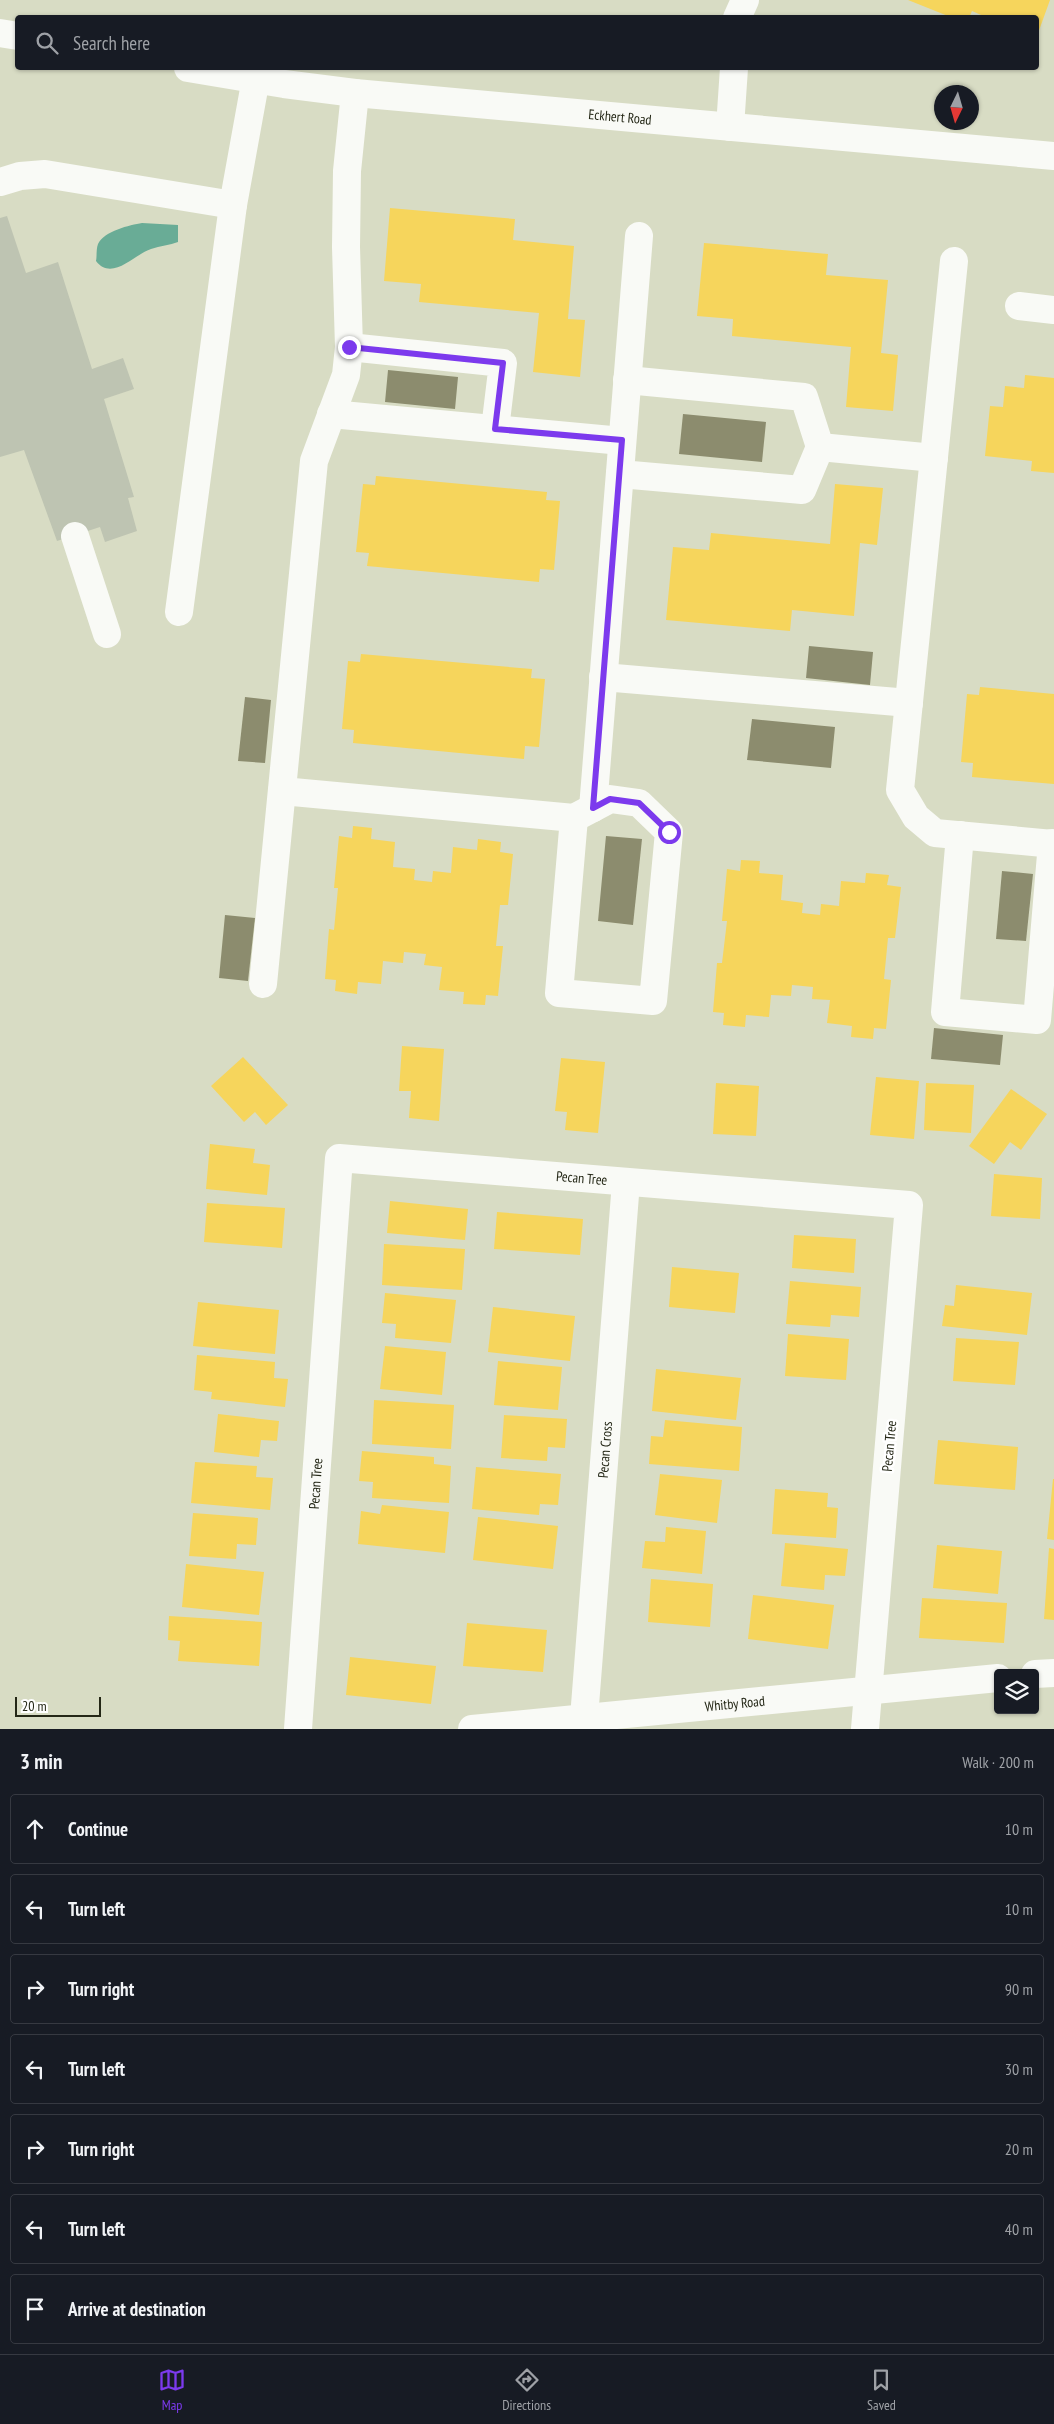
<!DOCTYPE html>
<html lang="en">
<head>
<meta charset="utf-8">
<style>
	body { margin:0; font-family:"PT Sans Narrow",sans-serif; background:#242831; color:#f1f3f6 }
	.controls { position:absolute; right:15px; bottom:15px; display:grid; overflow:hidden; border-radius:5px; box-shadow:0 1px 4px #0004 }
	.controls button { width:45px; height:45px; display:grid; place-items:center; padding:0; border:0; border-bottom:1px solid #363941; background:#171b24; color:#f1f3f6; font:25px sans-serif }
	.compass { position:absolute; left:934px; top:85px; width:45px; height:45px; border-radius:50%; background:#171b24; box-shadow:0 1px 4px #0004; rotate:185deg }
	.scale { position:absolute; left:15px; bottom:12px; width:86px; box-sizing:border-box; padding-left:5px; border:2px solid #242716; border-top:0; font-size:14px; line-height:18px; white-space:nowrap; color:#242716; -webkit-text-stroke:4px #fff; paint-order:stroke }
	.stop { position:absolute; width:15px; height:15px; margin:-11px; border:4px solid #7c3aed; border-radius:50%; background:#fff }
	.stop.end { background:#7c3aed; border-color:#fff; box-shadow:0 1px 5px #0008 }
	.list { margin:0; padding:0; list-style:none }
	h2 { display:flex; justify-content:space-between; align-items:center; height:65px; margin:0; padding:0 20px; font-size:21px }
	h2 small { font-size:16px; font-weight:400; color:#9ea1a6 }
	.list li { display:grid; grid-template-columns:32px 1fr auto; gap:15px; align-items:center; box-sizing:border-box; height:70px; margin:0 10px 10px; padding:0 10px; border:1px solid #363941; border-radius:5px }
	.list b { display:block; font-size:19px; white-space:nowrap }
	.list em { font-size:16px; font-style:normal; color:#9ea1a6 }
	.icon { flex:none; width:28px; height:28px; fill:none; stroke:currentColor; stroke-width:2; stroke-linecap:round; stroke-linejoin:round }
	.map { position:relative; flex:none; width:1054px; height:1729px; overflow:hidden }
	.search { position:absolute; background:#171b24; box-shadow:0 1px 4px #0004; left:15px; right:15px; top:15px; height:55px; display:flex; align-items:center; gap:12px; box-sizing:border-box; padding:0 18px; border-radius:5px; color:#9ea1a6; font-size:19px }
	.sheet { height:625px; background:#171b24 }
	nav { display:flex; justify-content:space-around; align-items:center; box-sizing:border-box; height:70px; border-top:1px solid #363941; background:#171b24; font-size:14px; color:#9ea1a6 }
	nav a { display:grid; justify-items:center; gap:2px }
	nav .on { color:#7c3aed }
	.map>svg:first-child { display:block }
	.water { fill:#69ac96 }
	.homes { fill:#f6d55c }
	.industry { fill:#8c8c6e }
	.building { fill:#bec4b2 }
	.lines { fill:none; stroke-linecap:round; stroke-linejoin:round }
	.minor { stroke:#f9faf6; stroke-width:28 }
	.major { stroke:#f9faf6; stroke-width:28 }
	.route { stroke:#7c3aed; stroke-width:6 }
	.labels { text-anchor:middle; stroke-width:5; stroke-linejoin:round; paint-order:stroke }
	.street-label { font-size:14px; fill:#242716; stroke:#fff }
</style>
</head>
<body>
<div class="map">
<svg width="1054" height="1729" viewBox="0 0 1054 1729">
	<rect width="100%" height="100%" fill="#d8dcc4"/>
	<path class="water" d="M142 223 178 225V242C170 245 160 246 151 249 135 254 112 282 96 261 97 257 96 249 98 244 104 231 130 225 142 223Z"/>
	<g class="homes">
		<polygon points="908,0 1050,0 1037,36 1036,18 988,18 972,11 969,18 953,18"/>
		<polygon points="390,208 515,219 513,240 574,246 568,319 585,320 580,377 533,372 539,313 419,302 421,284 384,281"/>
		<polygon points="704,243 828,254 826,275 888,280 881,353 898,355 893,411 846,407 851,347 732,336 733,319 697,316"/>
		<polygon points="1025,375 1054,378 1054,473 1031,471 1032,461 985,456 990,406 1003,407 1005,386 1024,388"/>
		<polygon points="376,476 547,492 546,500 560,501 554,570 540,569 539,582 367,566 369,553 356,552 363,484 375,485"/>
		<polygon points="835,484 883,488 877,545 860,543 854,616 792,610 790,631 666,620 673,547 709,550 711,533 830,544"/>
		<polygon points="361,654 532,669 531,678 545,679 539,747 525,746 524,759 353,743 354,730 342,729 348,661 360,662"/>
		<polygon points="980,687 1054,694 1054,784 972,777 973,763 961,762 967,694 979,695"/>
		<polygon points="353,826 372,828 371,839 395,842 393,867 415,869 414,880 432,882 433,871 451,873 453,847 477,850 478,839 501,842 500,852 513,854 508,905 500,905 496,946 503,946 498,996 486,995 485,1005 463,1004 464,992 439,990 442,967 424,965 426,954 404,952 403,963 383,961 381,984 358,982 357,994 335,991 336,980 325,979 329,929 334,930 338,888 334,888 339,836 352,838"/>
		<polygon points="741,860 760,861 759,873 783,875 781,900 803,903 802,913 820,915 821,904 839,906 841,881 865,883 866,873 889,875 887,885 901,887 895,938 888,938 884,979 891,980 886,1029 874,1028 873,1039 851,1037 852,1026 827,1023 830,1000 812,999 813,987 792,985 791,996 771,995 769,1017 746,1015 745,1027 723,1025 724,1013 713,1012 717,963 722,963 727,921 722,921 727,869 740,871"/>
		<polygon points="402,1046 444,1049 439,1121 409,1118 411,1091 399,1091"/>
		<polygon points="243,1057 288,1105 266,1125 255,1112 244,1122 211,1086"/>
		<polygon points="561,1058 605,1062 598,1133 565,1130 567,1112 555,1111"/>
		<polygon points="876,1077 919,1081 914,1139 870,1135"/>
		<polygon points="716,1083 759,1086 756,1136 713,1134"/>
		<polygon points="926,1083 974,1085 971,1133 924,1130"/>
		<polygon points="1011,1089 1047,1114 1021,1150 1010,1142 994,1164 969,1146"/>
		<polygon points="210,1144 255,1149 253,1163 270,1165 267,1195 206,1189"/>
		<polygon points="994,1174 1042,1178 1040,1219 991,1216"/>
		<polygon points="390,1201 468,1209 465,1240 387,1233"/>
		<polygon points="207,1203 285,1208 282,1248 204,1242"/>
		<polygon points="497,1212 583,1219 580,1255 494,1249"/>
		<polygon points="794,1235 856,1239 854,1273 792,1268"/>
		<polygon points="384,1244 465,1249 462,1290 382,1285"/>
		<polygon points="672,1267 739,1273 735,1313 669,1307"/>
		<polygon points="790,1281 861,1287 859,1317 831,1315 830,1327 786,1324"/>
		<polygon points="956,1285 1032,1293 1027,1335 942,1326 945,1305 954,1306"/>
		<polygon points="385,1293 456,1300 451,1343 395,1338 396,1324 382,1323"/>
		<polygon points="198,1302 279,1310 275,1354 193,1346"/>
		<polygon points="493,1307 575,1316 570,1361 488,1352"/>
		<polygon points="788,1334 849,1339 846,1380 785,1376"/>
		<polygon points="956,1338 1019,1342 1015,1385 953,1381"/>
		<polygon points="385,1346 446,1352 442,1395 380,1389"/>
		<polygon points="197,1355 275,1362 274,1378 288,1379 285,1407 211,1399 212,1392 194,1390"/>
		<polygon points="498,1361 562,1367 558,1410 494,1405"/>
		<polygon points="656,1369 741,1378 736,1420 652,1411"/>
		<polygon points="374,1400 454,1405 451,1449 372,1444"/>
		<polygon points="218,1414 279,1421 277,1441 261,1440 259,1457 214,1452"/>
		<polygon points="504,1415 567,1419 565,1448 548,1447 547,1461 501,1458"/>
		<polygon points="665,1420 742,1427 739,1471 649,1464 651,1436 663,1437"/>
		<polygon points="938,1440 1018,1447 1015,1490 934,1484"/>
		<polygon points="362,1451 434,1457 434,1464 451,1466 449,1503 372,1498 373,1482 359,1481"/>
		<polygon points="195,1462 257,1466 256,1477 273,1478 270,1510 191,1503"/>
		<polygon points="476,1467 561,1474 558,1505 540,1504 539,1515 472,1509"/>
		<polygon points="660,1474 722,1480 717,1523 655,1515"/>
		<polygon points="1053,1479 1054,1479 1054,1540 1047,1539"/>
		<polygon points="775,1489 828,1493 827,1507 838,1508 836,1538 772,1534"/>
		<polygon points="382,1505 449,1512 445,1553 358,1544 361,1511 380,1514"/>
		<polygon points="193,1513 258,1518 256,1545 237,1544 236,1559 189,1556"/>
		<polygon points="478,1517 558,1526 553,1569 473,1560"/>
		<polygon points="666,1527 706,1531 702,1574 642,1568 645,1541 665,1542"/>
		<polygon points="785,1543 848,1549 845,1576 825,1575 824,1590 781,1586"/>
		<polygon points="937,1545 1002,1551 998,1594 933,1588"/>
		<polygon points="1049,1548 1054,1549 1054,1620 1044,1619"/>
		<polygon points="186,1564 264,1572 259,1615 182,1607"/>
		<polygon points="651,1579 713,1584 710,1627 648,1622"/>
		<polygon points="753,1595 834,1605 828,1649 748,1639"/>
		<polygon points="922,1598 1007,1603 1004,1643 919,1638"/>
		<polygon points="169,1616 262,1622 259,1666 178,1661 180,1641 168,1640"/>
		<polygon points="467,1623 547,1630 543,1672 463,1666"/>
		<polygon points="350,1657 436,1666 431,1704 346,1695"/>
	</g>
	<g class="industry">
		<polygon points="388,370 458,377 455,409 385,402"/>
		<polygon points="683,414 766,422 762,462 679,454"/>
		<polygon points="809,646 873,652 870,685 806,678"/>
		<polygon points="245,697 271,700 265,763 238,761"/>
		<polygon points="752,719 835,727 831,768 747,760"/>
		<polygon points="606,836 642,839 633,925 598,921"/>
		<polygon points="1002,871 1033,874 1026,941 996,939"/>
		<polygon points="225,915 255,918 248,981 219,978"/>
		<polygon points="934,1028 1003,1035 1000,1065 931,1059"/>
	</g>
	<polygon class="building" points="7,216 26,273 58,262 92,369 123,358 134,389 104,399 134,497 128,498 137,531 105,542 100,527 57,541 24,450 0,457 0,218"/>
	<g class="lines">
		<g class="minor">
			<polyline points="737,18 745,0"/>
			<polyline points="730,127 734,68"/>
			<polyline points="0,182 20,176 45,174 233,205"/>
			<polyline points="954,261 900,790 916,817 935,833 1054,844"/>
			<polyline points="1019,306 1054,310"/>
			<polyline points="349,347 503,363 495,429"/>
			<polyline points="627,380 804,397 820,447 934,458"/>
			<polyline points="331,414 622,441"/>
			<polyline points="620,474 802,490 820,447"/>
			<polyline points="75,536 107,634"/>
			<polyline points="179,612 233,205 256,78"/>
			<polyline points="603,677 909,703"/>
			<polyline points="282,791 574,818 559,993 653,1001 669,832 639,803 610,799 574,818"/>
			<polyline points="593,808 639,236"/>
			<polyline points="960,835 945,1012 1037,1020 1052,843"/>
			<polyline points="263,984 314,461 346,375 349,347 346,247 347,171 355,93"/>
			<polyline points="1035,1674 1054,1673"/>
			<path id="s1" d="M584 1718 626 1182"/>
			<path id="s2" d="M298 1729 339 1158 909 1205 865 1729"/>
			<path id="s3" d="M472 1729 998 1678"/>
		</g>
		<g class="major">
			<polyline points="0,33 18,36"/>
			<path id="s4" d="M188 68 284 84 355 93 1054 156"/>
		</g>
	</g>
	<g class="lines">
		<polyline class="route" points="349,347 503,363 495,429 622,440 593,808 610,799 639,803 669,832"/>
	</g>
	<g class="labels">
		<g class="street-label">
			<text dy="5" stroke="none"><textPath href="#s4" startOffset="435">Eckhert Road</textPath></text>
			<text dy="5" stroke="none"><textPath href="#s2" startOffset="816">Pecan Tree</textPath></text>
			<text transform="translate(889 1446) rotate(-85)" y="5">Pecan Tree</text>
			<text dy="5" stroke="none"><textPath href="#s1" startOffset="269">Pecan Cross</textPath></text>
			<text dy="5" stroke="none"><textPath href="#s2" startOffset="246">Pecan Tree</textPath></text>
			<text dy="5" stroke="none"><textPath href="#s3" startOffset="264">Whitby Road</textPath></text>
		</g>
	</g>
</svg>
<div class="controls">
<button><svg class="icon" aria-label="layers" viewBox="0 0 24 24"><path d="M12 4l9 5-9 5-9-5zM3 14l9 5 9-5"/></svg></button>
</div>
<svg class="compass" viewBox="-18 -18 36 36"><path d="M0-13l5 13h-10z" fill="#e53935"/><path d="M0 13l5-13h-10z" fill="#9ea1a6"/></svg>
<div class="scale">20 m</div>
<div class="stop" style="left:669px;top:832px"></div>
<div class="stop end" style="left:349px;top:347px"></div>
<div class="search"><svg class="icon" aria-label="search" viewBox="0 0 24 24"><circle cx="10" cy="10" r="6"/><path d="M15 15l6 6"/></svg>Search here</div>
</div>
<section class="sheet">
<h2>3 min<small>Walk · 200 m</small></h2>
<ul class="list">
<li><svg class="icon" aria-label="ahead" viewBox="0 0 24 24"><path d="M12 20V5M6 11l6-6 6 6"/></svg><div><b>Continue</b></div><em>10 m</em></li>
<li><svg class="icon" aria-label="left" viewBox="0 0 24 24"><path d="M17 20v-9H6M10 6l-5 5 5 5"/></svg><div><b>Turn left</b></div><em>10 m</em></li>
<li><svg class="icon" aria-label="right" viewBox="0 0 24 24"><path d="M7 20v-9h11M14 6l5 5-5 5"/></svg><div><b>Turn right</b></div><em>90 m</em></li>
<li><svg class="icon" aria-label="left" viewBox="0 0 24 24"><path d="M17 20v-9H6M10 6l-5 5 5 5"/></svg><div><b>Turn left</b></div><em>30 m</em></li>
<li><svg class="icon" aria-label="right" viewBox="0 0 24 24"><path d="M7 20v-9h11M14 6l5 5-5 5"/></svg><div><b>Turn right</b></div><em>20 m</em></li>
<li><svg class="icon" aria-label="left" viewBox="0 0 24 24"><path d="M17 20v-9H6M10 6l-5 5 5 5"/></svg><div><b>Turn left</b></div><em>40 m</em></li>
<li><svg class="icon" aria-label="arrive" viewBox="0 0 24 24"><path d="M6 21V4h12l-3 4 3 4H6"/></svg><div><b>Arrive at destination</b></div></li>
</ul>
</section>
<nav>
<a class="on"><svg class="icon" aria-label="map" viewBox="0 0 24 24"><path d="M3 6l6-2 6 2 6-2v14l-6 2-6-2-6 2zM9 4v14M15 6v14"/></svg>Map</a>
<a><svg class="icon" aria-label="directions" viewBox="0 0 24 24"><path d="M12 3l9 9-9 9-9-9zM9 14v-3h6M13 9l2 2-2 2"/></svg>Directions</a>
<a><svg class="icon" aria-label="saved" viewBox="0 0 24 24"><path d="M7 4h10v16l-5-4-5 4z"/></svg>Saved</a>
</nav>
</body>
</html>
